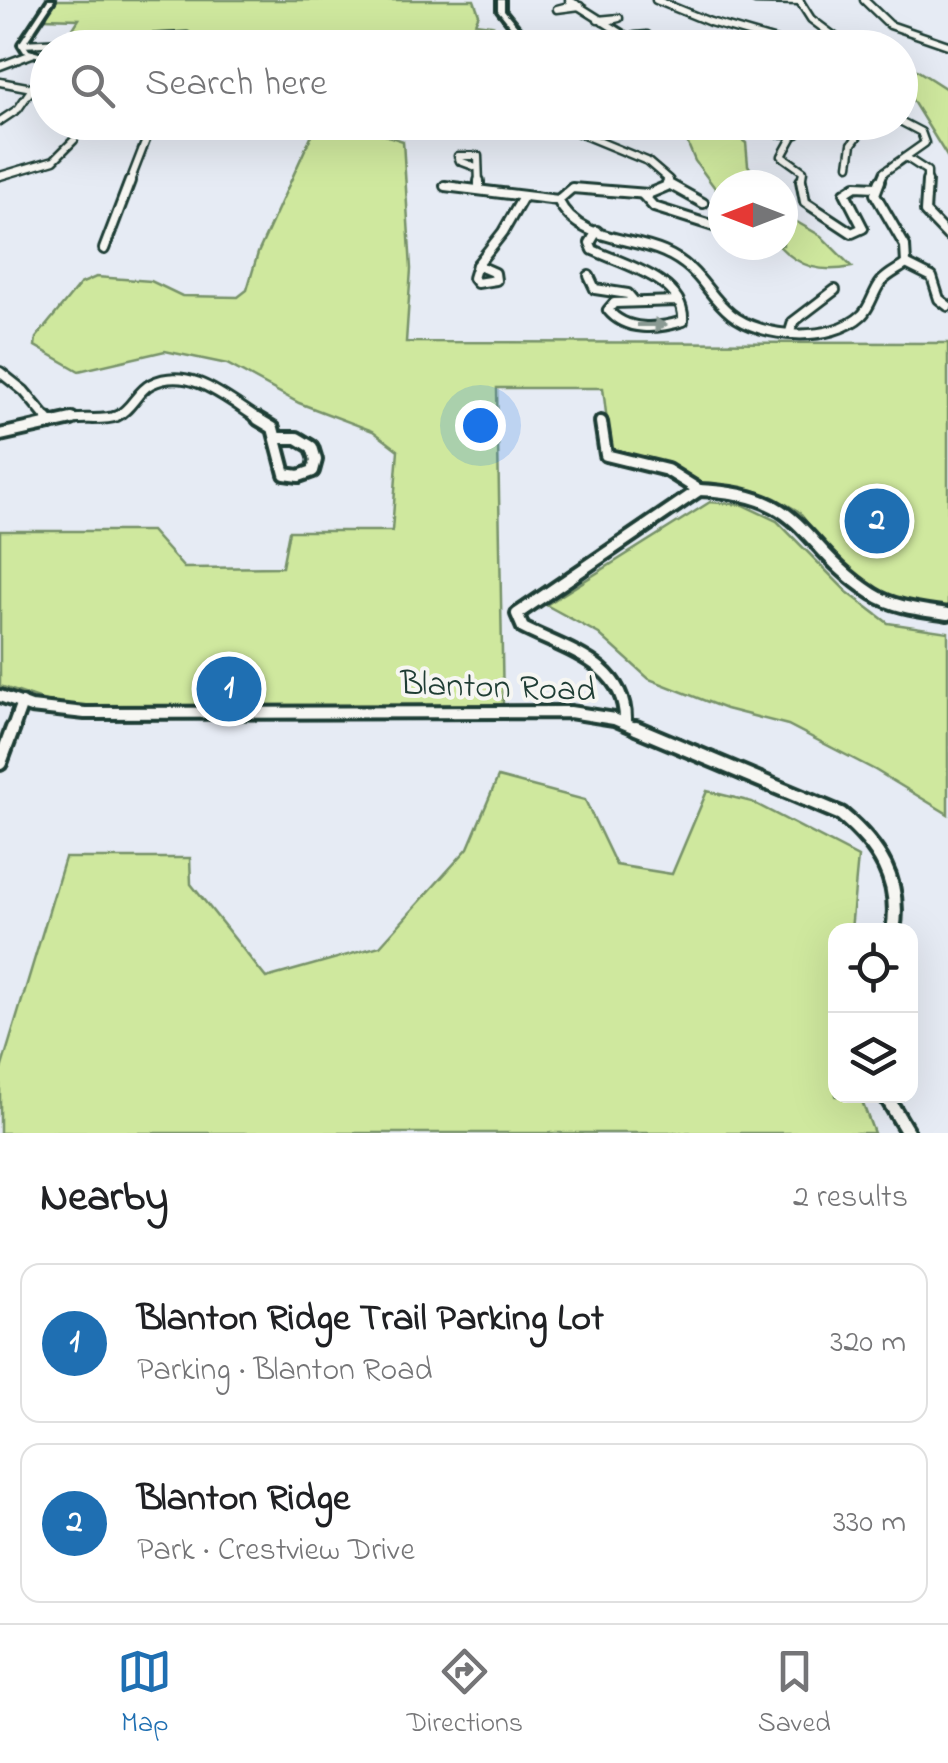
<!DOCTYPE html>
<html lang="en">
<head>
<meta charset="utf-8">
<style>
	body { margin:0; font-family:"Indie Flower",sans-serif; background:#f6f6f6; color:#202124 }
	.controls { position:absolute; right:30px; bottom:30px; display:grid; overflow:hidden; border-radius:20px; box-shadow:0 10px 40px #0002 }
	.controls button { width:90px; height:90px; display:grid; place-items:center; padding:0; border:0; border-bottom:2px solid #e0e0e0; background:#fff; color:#202124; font:50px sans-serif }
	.compass { position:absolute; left:708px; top:170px; width:90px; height:90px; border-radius:50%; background:#fff; box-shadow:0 10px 40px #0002; rotate:270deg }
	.you { position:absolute; left:480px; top:425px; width:35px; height:35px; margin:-25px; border:8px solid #fff; border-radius:50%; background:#1a73e8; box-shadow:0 0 0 15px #1a73e833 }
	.badge { display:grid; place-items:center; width:65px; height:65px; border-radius:50%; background:#1f6fb2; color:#fff; font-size:32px; font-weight:700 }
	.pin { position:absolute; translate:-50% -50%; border:5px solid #fff; box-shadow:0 2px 10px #0006 }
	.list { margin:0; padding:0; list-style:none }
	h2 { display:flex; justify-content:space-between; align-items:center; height:130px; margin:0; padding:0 40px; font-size:42px }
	h2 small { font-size:32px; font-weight:400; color:#757577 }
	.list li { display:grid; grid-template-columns:65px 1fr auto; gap:30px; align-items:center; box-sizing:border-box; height:160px; margin:0 20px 20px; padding:0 20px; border:2px solid #e0e0e0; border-radius:20px }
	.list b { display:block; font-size:38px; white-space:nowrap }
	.list p { margin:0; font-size:32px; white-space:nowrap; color:#757577 }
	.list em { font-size:32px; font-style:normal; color:#757577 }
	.icon { flex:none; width:55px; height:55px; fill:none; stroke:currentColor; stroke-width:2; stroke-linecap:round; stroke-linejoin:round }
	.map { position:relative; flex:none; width:948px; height:1133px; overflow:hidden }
	.search { position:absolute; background:#fff; box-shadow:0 10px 40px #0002; left:30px; right:30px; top:30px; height:110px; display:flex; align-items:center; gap:25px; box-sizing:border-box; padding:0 35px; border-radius:55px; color:#757577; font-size:38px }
	.sheet { height:490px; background:#fff }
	nav { display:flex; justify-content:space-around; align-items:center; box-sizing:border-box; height:140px; border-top:2px solid #e0e0e0; background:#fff; font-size:28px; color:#757577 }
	nav a { display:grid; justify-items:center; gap:5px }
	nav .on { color:#1f6fb2 }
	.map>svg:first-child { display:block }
	.green { fill:#cfe89e; stroke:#779269; stroke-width:2.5 }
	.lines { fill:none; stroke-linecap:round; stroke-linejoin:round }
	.minor-far3-casing { stroke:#1f3d34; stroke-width:11 }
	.minor-far2-casing { stroke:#1f3d34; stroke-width:14 }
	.minor-far1-casing { stroke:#1f3d34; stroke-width:18 }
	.minor-casing { stroke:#1f3d34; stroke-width:20 }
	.tertiary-casing { stroke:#1f3d34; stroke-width:8 }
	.minor-far3 { stroke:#f6f6f2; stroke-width:6 }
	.minor-far2 { stroke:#f6f6f2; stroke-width:8 }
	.minor-far1 { stroke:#f6f6f2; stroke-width:10 }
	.minor { stroke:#f6f6f2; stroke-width:12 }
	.tertiary { fill:#f6f6f2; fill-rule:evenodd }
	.oneway { fill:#8a9a93 }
	.labels { text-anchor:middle; stroke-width:8; stroke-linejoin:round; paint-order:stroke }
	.street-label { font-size:35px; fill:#1f3d34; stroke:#f6f6f2 }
</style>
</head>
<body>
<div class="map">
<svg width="948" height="1133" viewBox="0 0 948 1133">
	<rect width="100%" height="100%" fill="#e6ebf4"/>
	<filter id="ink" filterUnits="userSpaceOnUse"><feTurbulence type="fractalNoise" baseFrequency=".01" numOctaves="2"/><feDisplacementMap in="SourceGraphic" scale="20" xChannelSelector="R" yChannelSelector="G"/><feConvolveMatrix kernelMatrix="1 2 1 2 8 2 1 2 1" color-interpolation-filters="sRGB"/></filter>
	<g filter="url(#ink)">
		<g class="green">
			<polygon points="56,0 474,0 479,14 475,23 491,25 475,33 472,47 310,48 183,34 65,41 79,19 44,18"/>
			<polygon points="901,60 948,90 948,158 901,82"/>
			<polygon points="317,123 366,123 364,128 403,141 411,269 406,342 948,343 948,610 899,602 866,585 834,557 798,511 775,498 753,490 705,486 656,464 611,455 603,388 497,388 503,706 91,707 45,701 0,686 0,531 151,531 184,568 282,567 289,531 392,531 398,450 373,431 299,403 227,364 165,351 79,371 35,346 36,338 80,284 96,277 151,281 182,296 238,297 247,290 258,253"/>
			<polygon points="679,123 719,123 746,143 748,165 760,185 723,185 723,199 695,161"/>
			<path d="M783 214 821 236 852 267C822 273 800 268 778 245H783Z"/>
			<polygon points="710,502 743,505 777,521 847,592 888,623 948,632 948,814 875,770 788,725 726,709 649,679 599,634 546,605"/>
			<polygon points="498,777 585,800 616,865 672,874 707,791 752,802 858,857 851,930 836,931 836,1096 860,1096 874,1133 0,1133 0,1073 65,858 190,858 191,884 266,978 380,946 468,848"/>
		</g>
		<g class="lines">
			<g class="minor-far3-casing">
				<g id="minor-far3">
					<polyline points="569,0 645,48"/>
					<polyline points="656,0 710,22 800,48"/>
					<polyline points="755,0 800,1"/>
					<polyline points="799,0 811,19 850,48"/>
					<polyline points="864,0 890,25 948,45"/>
					<polyline points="576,4 557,9 580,6"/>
					<polyline points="598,20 619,18 603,22"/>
					<polyline points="502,36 521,32"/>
					<polyline points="624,37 647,35 628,39"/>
					<polyline points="22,44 187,36 182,48"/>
					<polyline points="529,44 551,48"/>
					<polyline points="0,66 32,54"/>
					<polyline points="0,82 48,91"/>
					<polyline points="0,121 18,109 31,90"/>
					<polyline points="552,122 647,161 668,179 667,184"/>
					<polyline points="626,122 633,134"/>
					<polyline points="746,122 754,133 797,134"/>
					<polyline points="789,122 835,122"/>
					<polyline points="799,125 782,156 803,171 801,184"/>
					<polyline points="78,128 79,122"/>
					<polyline points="907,158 927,171 927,184"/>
					<polyline points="849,165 852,144 868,122"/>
					<polyline points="476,167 460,161 458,156 478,156 479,184"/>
					<polyline points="0,176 54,160 74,140"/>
					<polyline points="129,184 153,122"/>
					<polyline points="879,184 884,172 925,143 921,132 900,121"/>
				</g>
			</g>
			<g class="minor-far2-casing">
				<g id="minor-far2">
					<polyline points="479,181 479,187"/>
					<path d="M668 181 667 186 648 194 572 188 558 200C578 241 627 236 664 252 701 268 705 293 731 314 762 339 832 343 862 315 871 306 873 292 881 282 888 274 898 270 906 264L905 246 875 194 880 181"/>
					<polyline points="801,181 805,202 852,233 863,228 845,193 856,186 876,187"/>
					<polyline points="927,181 925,212 948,236"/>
					<polyline points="667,183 703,203"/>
					<polyline points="445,186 558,200"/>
					<polyline points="642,194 654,207 723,229"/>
					<path d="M597 231 590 243 593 250C622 264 686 279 683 321 658 329 626 332 608 310L614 303 677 301"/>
					<polyline points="104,249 130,181"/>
					<polyline points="906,264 932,277 939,299 948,306"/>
					<polygon points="477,265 495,273 496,280 477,283 473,278"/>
					<polyline points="477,265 503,232 523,197"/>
					<polyline points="589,276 595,289 628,294 633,300"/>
					<polyline points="790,332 793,322 835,290"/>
					<polyline points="0,372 24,391 49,421"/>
					<path d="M64 421C81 416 102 422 117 416 132 409 137 391 151 384 191 364 229 401 262 421"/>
				</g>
			</g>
			<g class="minor-far1-casing">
				<g id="minor-far1">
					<polyline points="47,419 51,424"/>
					<polyline points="258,419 273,428 285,474 299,476 313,471 316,460 312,447 297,438 279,438"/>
					<polyline points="601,422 606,455 667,470 699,490"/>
					<polyline points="0,435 72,419"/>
					<path d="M699 490C809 494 796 544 873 594 895 608 923 610 948 614"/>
					<polyline points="0,696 31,707 85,713 570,712 614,719 642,731"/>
					<path d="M625 722C627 664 566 650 523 628L517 614 699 490"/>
					<polyline points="12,731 22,703"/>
				</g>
			</g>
			<g class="minor-casing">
				<g id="minor">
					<path d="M636 728 841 814C879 846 902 881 893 931"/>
					<polyline points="0,763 13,728"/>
					<polyline points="886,1096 908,1133"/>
				</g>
			</g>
			<g class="tertiary-casing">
				<g id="tertiary">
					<polygon points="48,0 54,0 25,44 29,50 48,56 48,60 24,52 19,44"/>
					<polygon points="498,0 504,0 504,10 531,43 531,48 524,48 525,44 498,10"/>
				</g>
			</g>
			<use href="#minor-far3" class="minor-far3"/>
			<use href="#minor-far2" class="minor-far2"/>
			<use href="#minor-far1" class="minor-far1"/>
			<use href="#minor" class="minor"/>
			<use href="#tertiary" class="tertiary"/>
		</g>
		<defs><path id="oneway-solid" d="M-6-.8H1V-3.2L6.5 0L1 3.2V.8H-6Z" transform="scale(2.5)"/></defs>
		<use class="oneway" href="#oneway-solid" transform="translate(652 325)"/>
	</g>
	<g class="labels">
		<g class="street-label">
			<text transform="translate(498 685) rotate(2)" y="12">Blanton Road</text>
		</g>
	</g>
</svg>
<div class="controls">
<button><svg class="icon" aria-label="locate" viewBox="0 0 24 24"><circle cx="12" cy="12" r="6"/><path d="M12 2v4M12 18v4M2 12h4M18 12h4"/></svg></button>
<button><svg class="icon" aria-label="layers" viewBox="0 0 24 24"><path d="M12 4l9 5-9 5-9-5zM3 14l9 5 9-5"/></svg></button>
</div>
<svg class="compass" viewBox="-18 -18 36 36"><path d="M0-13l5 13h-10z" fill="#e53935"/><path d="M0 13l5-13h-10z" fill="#757577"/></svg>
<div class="you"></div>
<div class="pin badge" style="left:229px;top:689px">1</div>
<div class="pin badge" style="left:877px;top:521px">2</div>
<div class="search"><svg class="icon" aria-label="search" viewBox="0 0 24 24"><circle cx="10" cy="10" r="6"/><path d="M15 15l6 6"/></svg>Search here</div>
</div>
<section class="sheet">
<h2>Nearby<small>2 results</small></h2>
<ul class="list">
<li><span class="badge">1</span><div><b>Blanton Ridge Trail Parking Lot</b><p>Parking · Blanton Road</p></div><em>320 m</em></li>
<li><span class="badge">2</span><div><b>Blanton Ridge</b><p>Park · Crestview Drive</p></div><em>330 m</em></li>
</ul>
</section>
<nav>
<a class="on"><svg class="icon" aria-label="map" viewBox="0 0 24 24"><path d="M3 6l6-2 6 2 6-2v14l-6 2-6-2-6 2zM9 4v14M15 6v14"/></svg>Map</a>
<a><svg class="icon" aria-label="directions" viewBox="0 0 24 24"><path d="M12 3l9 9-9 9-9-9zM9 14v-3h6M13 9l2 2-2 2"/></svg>Directions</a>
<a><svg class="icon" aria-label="saved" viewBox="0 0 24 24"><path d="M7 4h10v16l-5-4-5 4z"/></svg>Saved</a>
</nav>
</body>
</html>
